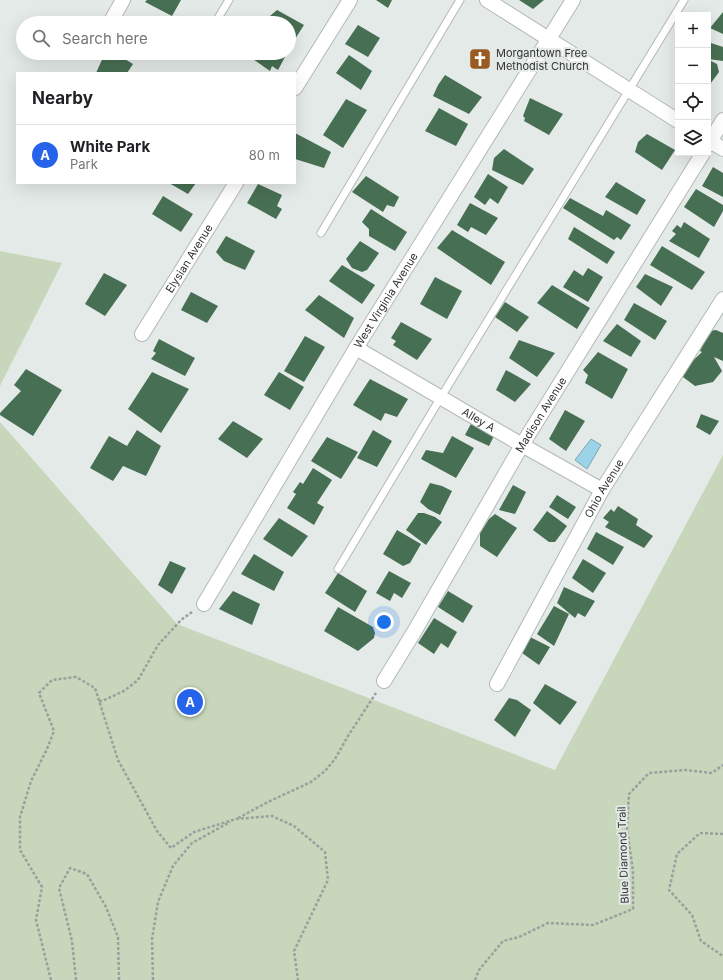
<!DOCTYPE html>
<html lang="en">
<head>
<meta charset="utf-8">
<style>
	body { margin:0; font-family:Inter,sans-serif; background:#f2f2f2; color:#202124 }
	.controls { position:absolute; right:12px; top:12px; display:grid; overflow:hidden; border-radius:0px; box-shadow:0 4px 16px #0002 }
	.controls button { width:36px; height:36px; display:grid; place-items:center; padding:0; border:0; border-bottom:1px solid #e0e0e0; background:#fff; color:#202124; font:20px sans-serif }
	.you { position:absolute; left:384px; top:622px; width:14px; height:14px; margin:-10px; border:3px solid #fff; border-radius:50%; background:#1a73e8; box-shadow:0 0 0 6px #1a73e833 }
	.badge { display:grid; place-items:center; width:26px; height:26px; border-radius:50%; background:#2563eb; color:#fff; font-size:13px; font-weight:700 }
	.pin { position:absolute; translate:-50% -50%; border:2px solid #fff; box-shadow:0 1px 4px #0006 }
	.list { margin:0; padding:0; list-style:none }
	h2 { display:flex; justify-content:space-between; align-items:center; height:52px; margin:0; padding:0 16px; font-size:17px }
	h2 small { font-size:13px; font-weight:400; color:#757577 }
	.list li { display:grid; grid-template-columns:26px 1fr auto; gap:12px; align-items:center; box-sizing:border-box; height:60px; padding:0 16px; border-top:1px solid #e0e0e0 }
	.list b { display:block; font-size:15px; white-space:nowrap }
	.list p { margin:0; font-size:13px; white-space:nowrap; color:#757577 }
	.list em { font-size:13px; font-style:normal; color:#757577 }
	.icon { flex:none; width:22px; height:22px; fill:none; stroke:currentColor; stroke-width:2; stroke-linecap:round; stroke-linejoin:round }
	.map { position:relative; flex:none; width:723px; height:980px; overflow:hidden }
	.search { position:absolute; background:#fff; box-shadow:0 4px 16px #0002; left:16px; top:16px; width:280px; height:44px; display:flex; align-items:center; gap:10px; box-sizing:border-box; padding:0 14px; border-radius:22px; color:#757577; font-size:15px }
	.panel { position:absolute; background:#fff; box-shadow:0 4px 16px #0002; left:16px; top:72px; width:280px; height:112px; border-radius:0px }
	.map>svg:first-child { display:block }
	.green { fill:#c8d7bb }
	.water { fill:#9cd3e9; stroke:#7ca3b2 }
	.building { fill:#476f53 }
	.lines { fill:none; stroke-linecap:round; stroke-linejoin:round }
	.service-casing { stroke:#b4b9b7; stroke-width:9 }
	.minor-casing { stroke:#b4b9b7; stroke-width:16 }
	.path { stroke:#9ba09e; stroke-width:2.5; stroke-dasharray:3 2; stroke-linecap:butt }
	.service { stroke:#fff; stroke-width:7 }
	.minor { stroke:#fff; stroke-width:14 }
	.labels { text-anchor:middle; stroke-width:4; stroke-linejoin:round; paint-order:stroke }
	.poi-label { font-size:11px; fill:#313332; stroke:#e4eae8; text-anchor:start }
	.street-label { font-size:11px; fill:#313332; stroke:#e4eae8 }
</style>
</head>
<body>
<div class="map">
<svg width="723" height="980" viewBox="0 0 723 980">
	<rect width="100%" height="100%" fill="#e4eae8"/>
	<g class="green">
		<polygon points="0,251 62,263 0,386"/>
		<polygon points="0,422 177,624 555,770 723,455 723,980 0,980"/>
	</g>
	<polygon class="water" points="591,439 601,445 587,469 575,460"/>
	<g class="building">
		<polygon points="147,0 181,0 172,16 145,2"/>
		<polygon points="376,0 392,0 388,8"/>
		<polygon points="519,0 544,0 533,9"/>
		<polygon points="277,10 304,25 295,39 289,35 289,23 268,23 270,16"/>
		<polygon points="723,12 723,34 710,28"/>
		<polygon points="358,25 380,38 368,57 345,44"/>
		<polygon points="708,42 723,47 723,61 708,59"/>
		<polygon points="105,53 122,53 125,55 123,58 133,64 127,73 96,73"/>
		<polygon points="252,53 282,53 286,55 278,70 272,66 270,71 250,57"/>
		<polygon points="349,55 372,71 361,90 336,73"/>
		<polygon points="711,61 717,64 719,72 708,87 708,66"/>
		<polygon points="445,75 482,97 469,114 433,96 438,85"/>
		<polygon points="530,98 563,114 549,135 524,121 525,118 523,116"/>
		<polygon points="346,99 367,110 343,148 323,135"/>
		<polygon points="439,108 468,124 456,146 425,131"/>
		<polygon points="295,133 331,152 324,168 295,159"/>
		<polygon points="647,134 675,150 662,170 635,152 638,142"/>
		<polygon points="504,149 534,169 523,185 492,170 494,158"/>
		<polygon points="713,167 723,173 723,197 702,186"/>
		<polygon points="488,174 508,187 498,204 490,198 485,205 474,197"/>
		<polygon points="366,176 399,197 394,207 387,205 383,212 352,192"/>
		<polygon points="616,182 646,200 637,215 605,197"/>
		<polygon points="169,183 196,183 188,194"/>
		<polygon points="258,184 282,195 277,206 282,209 276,219 247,203"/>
		<polygon points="696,189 723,205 723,211 714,227 684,207"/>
		<polygon points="163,196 193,214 181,232 152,214"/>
		<polygon points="570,198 603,216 606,210 631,225 621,240 617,237 614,240 563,208"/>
		<polygon points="470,203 498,218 486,235 471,227 468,232 457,225"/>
		<polygon points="371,209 407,232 395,251 369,236 369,229 362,222"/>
		<polygon points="684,222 710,239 699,258 669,241 676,234 672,231 677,225 681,228"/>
		<polygon points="574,227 615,252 607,264 568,239"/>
		<polygon points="452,230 505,262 491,285 437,248"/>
		<polygon points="226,236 255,251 245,270 224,261 216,252"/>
		<polygon points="360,241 379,253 367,270 362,272 352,268 346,259"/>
		<polygon points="662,246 705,272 692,290 650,265"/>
		<polygon points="342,265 375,285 362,304 329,281"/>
		<polygon points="588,268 603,277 588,302 563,287 574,270 583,276"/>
		<polygon points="104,273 127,285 105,316 85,304"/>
		<polygon points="645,274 673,287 661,306 636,287"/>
		<polygon points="435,277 462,291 447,319 420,304"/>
		<polygon points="552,285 590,308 577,329 537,303"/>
		<polygon points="191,292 218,306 207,323 181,310"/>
		<polygon points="319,295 354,318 344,338 305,310"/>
		<polygon points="505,302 529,317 517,332 495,317"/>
		<polygon points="634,303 667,321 655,340 624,320"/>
		<polygon points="401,322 432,339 417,360 393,345 396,341 391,338"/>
		<polygon points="617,324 641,341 631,357 603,341"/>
		<polygon points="716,330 723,333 723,361 714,357 722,371 713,382 695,386 679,374 702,352 700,351 709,331"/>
		<polygon points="305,336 325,347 304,382 284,371"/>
		<polygon points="159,339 195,358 185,376 151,359 156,353 153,351"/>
		<polygon points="519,340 555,353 537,377 509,358"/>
		<polygon points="598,352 628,369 612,399 585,383 588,375 583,370"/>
		<polygon points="26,369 62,390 33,436 0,415 0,413 21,391 14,385"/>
		<polygon points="506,370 531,384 515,402 496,390"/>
		<polygon points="152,372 189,389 161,433 128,409"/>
		<polygon points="279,372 304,387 290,410 264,395"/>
		<polygon points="370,379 408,399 397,417 385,413 381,421 353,405"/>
		<polygon points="565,410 585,421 566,451 549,439"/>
		<polygon points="701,414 719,421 710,435 696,427"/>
		<polygon points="474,418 497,430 489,446 465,435"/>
		<polygon points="233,421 263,439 247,458 218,439"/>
		<polygon points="137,430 161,446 146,476 123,466 113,481 90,468 109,436 127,446"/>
		<polygon points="373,430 392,441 377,467 357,458"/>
		<polygon points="452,436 474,448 456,478 421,459 426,450 443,453"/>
		<polygon points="327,437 358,452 341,479 311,461"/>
		<polygon points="313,468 332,480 317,503 324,507 314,525 287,508 296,494 293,492 300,482 303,484"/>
		<polygon points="430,483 442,486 452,491 440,515 428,509 420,502"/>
		<polygon points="513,485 526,492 515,514 499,510"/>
		<polygon points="557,495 576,507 568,519 549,507"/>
		<polygon points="618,506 638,519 636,525 653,536 644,548 605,527 609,522 603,518 611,509 614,512"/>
		<polygon points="547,511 567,526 555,542 549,542 533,530"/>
		<polygon points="418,513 424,513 435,517 442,522 426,545 406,530"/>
		<polygon points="495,514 517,528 497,557 480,546 480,533 489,519"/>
		<polygon points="279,518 308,536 292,557 263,539"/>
		<polygon points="397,530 421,544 410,563 403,566 383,554"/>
		<polygon points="596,532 624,547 613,565 587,549"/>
		<polygon points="254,554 284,572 274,591 241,574"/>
		<polygon points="583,559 606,573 593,593 572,578"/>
		<polygon points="170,561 186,568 172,594 158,585"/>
		<polygon points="389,571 411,583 402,598 394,593 390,601 376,593"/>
		<polygon points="338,573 367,591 355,612 325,593"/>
		<polygon points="564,587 595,601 585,617 578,613 575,618 557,603"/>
		<polygon points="233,591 260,604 252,625 219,609"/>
		<polygon points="448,591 473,606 463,623 438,607"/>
		<polygon points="554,606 569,614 554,646 537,634"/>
		<polygon points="338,607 373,627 375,633 374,638 358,651 324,631"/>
		<polygon points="434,618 457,632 448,648 441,643 434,654 418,643"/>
		<polygon points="530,637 550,647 539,665 522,653"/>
		<polygon points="545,684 577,702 560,725 533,703"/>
		<polygon points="509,698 517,700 531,710 515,737 494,720"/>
	</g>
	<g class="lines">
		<g class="service-casing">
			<g id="service">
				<polyline points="215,23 229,0"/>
				<polyline points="321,233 460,0"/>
				<polyline points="338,569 441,397 684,0"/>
			</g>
		</g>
		<g class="minor-casing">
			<g id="minor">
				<polyline points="487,0 678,121"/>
				<polyline points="110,23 123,0"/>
				<polyline points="295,88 350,0"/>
				<polyline points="708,140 723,149"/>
				<polyline points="708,145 723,120"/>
				<path id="s1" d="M142 334 236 183"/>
				<path id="s2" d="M356 348 522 445 602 490"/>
				<path id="s3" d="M204 604 356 348 573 0"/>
				<path id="s4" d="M384 681 414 632 522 445 703 153"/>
				<path id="s5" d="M497 684 602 490 723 299"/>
			</g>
		</g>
		<g class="path">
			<polyline points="99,701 102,701 124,691 138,680 158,645 181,620 192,612"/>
			<polyline points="238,818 268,802 311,782 325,771 335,759 348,736 376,693"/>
			<polyline points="723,834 700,833 677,854 669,890 692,915 701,941 723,956"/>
			<polyline points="51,980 36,920 42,887 20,850 20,817 31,781 47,749 54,731 39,693 52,680 76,677 95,688 118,760 157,831 171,848 194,832 236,819 272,816 294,826 325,852 328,880 294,951 298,980"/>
			<polyline points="76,980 72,941 59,888 70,868 87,874 106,907 118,937 119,980"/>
			<polyline points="153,980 152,939 158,902 173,866 192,843 230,822"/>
			<polyline points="475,980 479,970 503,941 519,937 548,923 593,925 633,909 633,871 627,828 629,794 649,773 685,770 712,773 723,765"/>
		</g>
		<use href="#service" class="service"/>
		<use href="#minor" class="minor"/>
	</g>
	<defs>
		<g id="church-square" transform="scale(1.15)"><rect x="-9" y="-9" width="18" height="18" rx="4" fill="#995b21" stroke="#e4eae8"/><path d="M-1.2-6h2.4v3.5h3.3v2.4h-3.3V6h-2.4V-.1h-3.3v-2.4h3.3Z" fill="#fff"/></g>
	</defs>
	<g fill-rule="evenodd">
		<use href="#church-square" x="480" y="59"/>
	</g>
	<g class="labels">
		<g class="poi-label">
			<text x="496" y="57">Morgantown Free<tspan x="496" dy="13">Methodist Church</tspan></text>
		</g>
		<g class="street-label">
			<text dy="4" stroke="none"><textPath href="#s1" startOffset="89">Elysian Avenue</textPath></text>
			<text dy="4" stroke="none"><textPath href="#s3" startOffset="354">West Virginia Avenue</textPath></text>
			<text dy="4" stroke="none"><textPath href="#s4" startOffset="309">Madison Avenue</textPath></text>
			<text dy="4" stroke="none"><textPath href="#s2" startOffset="142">Alley A</textPath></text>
			<text dy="4" stroke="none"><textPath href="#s5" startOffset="223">Ohio Avenue</textPath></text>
			<text transform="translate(623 855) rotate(-92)" y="4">Blue Diamond Trail</text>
		</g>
	</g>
</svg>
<div class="controls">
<button>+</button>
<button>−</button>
<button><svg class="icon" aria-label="locate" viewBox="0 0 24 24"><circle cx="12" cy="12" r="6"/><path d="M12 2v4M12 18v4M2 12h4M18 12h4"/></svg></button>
<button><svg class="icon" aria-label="layers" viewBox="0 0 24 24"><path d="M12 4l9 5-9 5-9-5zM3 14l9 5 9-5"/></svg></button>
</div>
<div class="you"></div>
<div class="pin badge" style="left:190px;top:702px">A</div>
<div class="search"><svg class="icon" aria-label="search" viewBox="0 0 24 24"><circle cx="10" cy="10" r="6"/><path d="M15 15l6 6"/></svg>Search here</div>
<section class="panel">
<h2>Nearby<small></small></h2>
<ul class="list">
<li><span class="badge">A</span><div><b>White Park</b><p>Park</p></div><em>80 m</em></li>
</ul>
</section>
</div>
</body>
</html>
